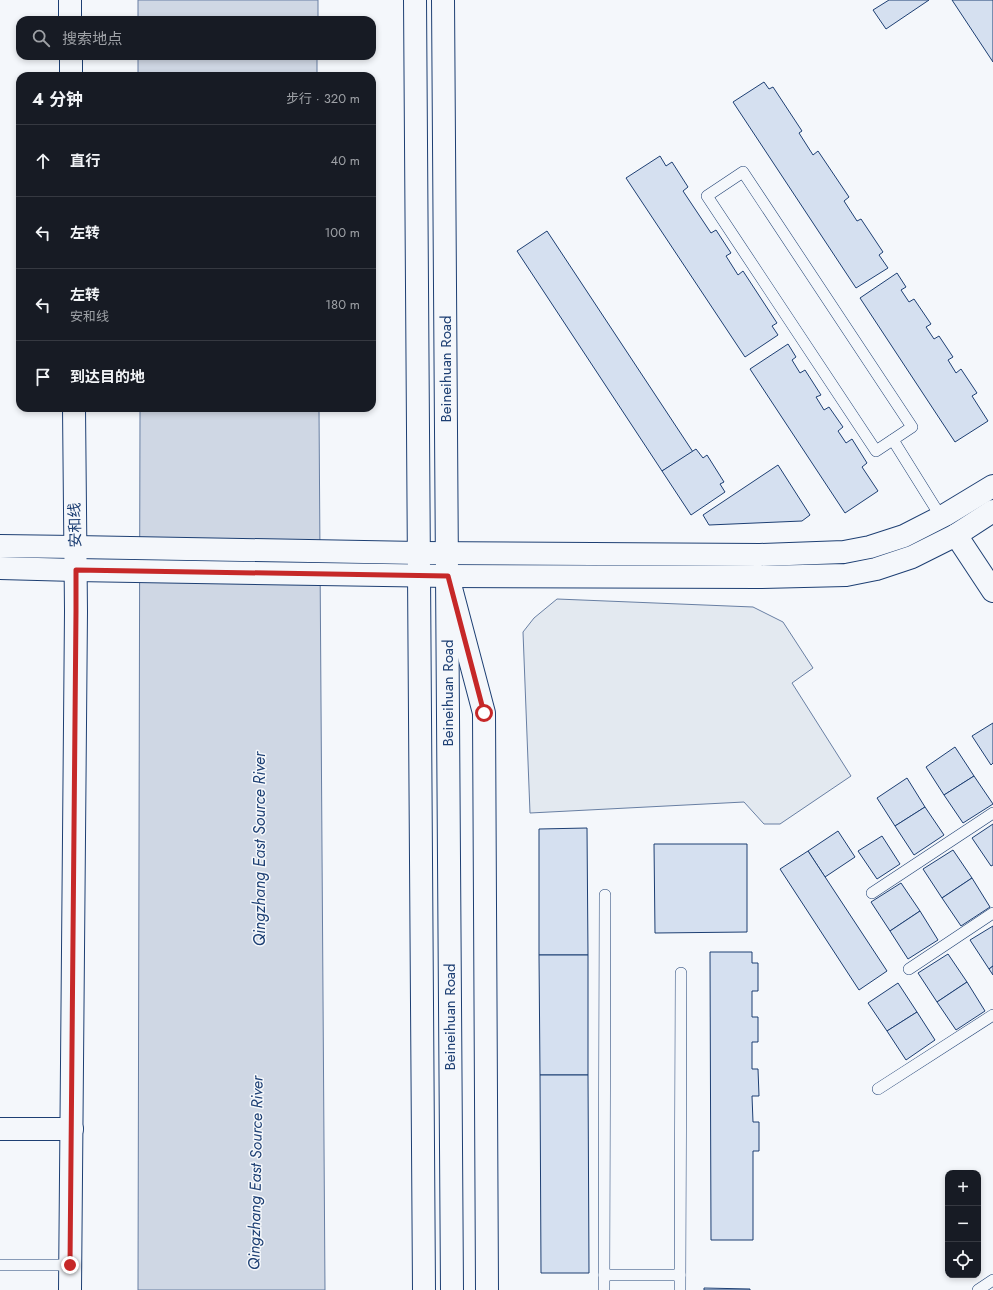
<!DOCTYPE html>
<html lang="zh">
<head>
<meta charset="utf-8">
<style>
	body { margin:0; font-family:Jost,"Noto Sans SC",sans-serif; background:#242831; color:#f1f3f6 }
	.controls { position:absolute; right:12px; bottom:12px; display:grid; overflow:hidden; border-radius:8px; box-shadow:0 2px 6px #0003 }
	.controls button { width:36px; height:36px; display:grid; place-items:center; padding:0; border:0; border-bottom:1px solid #363941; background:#171b24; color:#f1f3f6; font:20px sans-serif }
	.stop { position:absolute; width:12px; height:12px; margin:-9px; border:3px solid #c62828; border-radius:50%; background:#fff }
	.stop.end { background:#c62828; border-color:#fff; box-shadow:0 1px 4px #0008 }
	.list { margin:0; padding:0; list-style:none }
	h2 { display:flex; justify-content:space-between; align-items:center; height:52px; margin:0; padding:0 16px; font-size:17px }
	h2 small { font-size:13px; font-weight:400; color:#9ea1a6 }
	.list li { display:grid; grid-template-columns:26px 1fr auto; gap:12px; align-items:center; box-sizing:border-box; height:72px; padding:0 16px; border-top:1px solid #363941 }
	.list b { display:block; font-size:15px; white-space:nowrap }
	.list p { margin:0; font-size:13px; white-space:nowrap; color:#9ea1a6 }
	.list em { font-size:13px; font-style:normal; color:#9ea1a6 }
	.icon { flex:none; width:22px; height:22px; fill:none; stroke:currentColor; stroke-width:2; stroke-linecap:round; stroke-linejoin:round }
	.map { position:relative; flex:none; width:993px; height:1290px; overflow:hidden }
	.search { position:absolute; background:#171b24; box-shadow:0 2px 6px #0003; left:16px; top:16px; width:360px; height:44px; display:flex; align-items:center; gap:10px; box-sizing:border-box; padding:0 14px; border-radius:12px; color:#9ea1a6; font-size:15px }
	.panel { position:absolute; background:#171b24; box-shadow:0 2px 6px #0003; left:16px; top:72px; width:360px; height:340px; border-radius:12px }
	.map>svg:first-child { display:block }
	.green { fill:#e3e9f0; stroke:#687fa3 }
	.water { fill:#cfd7e4; stroke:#687fa3 }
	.building { fill:#d5e0f0; stroke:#1d3f73 }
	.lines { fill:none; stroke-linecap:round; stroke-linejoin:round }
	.lane-casing { stroke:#1d3f73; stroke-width:12 }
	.street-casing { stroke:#1d3f73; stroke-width:24 }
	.secondary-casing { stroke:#1d3f73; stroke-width:24 }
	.lane { stroke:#f4f7fb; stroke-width:11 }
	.street { stroke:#f4f7fb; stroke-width:22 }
	.secondary { stroke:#f4f7fb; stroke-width:22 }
	.route { stroke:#c62828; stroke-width:5 }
	.labels { text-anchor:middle; stroke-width:3; stroke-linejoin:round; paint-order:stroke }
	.street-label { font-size:15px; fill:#1d3f73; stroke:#f4f7fb }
	.water-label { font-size:16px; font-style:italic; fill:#1d3f73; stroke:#f4f7fb }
</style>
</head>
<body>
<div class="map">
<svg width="993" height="1290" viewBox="0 0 993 1290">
	<rect width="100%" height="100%" fill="#f4f7fb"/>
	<polygon class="green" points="557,599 753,607 783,622 813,668 792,683 851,776 780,824 764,824 744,802 530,813 523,632 534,618"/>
	<g class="water">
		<rect x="138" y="0" width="180" height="20"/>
		<rect x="138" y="56" width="179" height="20"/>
		<polygon points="140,408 319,408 325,1290 138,1290"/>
	</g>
	<g class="building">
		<polygon points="889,0 929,0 886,29 873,10"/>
		<polygon points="952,0 993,0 993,62"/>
		<polygon points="764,82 769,89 773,87 802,131 799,133 813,155 818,151 849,197 844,201 857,221 861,219 883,252 879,255 888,268 856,288 733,102"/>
		<polygon points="660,156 666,166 672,162 688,187 683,191 711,233 716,230 731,253 726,256 738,275 743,271 777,323 772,326 778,335 745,357 626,178"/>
		<polygon points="547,231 693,452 662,471 517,251"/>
		<polygon points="897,273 906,287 901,290 909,302 914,299 931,324 926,327 934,339 939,336 953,357 948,360 956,373 961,369 977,393 972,396 988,421 955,442 860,298"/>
		<polygon points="788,344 796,357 792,360 800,373 805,370 821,395 816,397 824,410 829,407 843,427 838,431 846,443 852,439 867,463 862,467 878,491 845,513 750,369"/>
		<polygon points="696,449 703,458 707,455 724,482 720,484 725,492 691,515 662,471"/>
		<polygon points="778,465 810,515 802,521 709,525 703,515"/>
		<polygon points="993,723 993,763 991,765 972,736"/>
		<polygon points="955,747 974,776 944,795 926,767"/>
		<polygon points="974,776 993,804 963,823 944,795"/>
		<polygon points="907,778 925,807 895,826 877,798"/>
		<polygon points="925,807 944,835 914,855 895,826"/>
		<polygon points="993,824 993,865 991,866 972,838"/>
		<polygon points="587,828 588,955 539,955 539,829"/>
		<polygon points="838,831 855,857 825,877 808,851"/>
		<polygon points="882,836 900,864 877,879 858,851"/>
		<polygon points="654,844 747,844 747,932 655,933"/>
		<polygon points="953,850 972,878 942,898 923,869"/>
		<polygon points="808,851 887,971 859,990 780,869"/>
		<polygon points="972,878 990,907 961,926 942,898"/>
		<polygon points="901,883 920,911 890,931 871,902"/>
		<polygon points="920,911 938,940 908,959 890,931"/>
		<polygon points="993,926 993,966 989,969 970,940"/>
		<polygon points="710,952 752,952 752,963 758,963 758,991 752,991 752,1017 758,1017 758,1042 752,1042 752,1069 758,1069 759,1096 752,1096 753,1122 759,1122 759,1151 753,1151 753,1240 711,1240"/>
		<polygon points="948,954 967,982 937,1002 918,973"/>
		<polygon points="539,955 588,955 588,1075 540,1075"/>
		<polygon points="993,966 993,975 989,969"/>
		<polygon points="967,982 985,1011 956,1030 937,1002"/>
		<polygon points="898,983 917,1012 887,1031 868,1003"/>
		<polygon points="917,1012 935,1040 906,1060 887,1031"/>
		<polygon points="540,1075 588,1075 589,1273 541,1273"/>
		<polygon points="704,1288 750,1289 750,1290 704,1290"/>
	</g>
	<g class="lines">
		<g class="lane-casing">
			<g id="lane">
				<polygon points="743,172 912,427 876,451 707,196"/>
				<polyline points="893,440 941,517"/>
				<polyline points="872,893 993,813"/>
				<polyline points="909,969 993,913"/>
				<polyline points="878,1089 993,1015"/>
				<polyline points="0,1265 70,1265"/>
				<polyline points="604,1275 680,1275"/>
				<polyline points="604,1290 605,895"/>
				<polyline points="680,1290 681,973"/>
				<polyline points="978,1290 993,1280"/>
			</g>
		</g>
		<g class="street-casing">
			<g id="street">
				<polyline points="956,535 993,591"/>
				<polyline points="0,546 75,547"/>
				<polyline points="0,568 75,570"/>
				<polyline points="451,588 484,713 487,1290"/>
				<polyline points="0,1129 72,1129"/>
			</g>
		</g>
		<g class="secondary-casing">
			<g id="secondary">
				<polyline points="70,0 70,20"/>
				<polyline points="415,0 424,1290"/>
				<polyline points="443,0 452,1290"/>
				<polyline points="71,56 71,76"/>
				<polyline points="75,547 419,553 760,555 844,552 870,547 904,536 945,515 993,486"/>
				<polyline points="75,570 448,576 760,577 846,575 876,569 912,557 956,535 993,511"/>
				<polyline points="70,1290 76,611 74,408"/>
			</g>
		</g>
		<use href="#lane" class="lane"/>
		<use href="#street" class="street"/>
		<use href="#secondary" class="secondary"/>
	</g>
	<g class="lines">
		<polyline class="route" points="70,1265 76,611 76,570 448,576 484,713"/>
	</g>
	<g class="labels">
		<g class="street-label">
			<text transform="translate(446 369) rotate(-90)" y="5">Beineihuan Road</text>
			<text transform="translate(75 525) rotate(-91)" y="5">安和线</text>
			<text transform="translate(448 693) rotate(-90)" y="5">Beineihuan Road</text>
			<text transform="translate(450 1017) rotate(-90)" y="5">Beineihuan Road</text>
		</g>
		<g class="water-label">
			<text transform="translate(259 849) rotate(-90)" y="6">Qingzhang East Source River</text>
			<text transform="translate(255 1173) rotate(-89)" y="6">Qingzhang East Source River</text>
		</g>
	</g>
</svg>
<div class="controls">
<button>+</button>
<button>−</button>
<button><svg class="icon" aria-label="locate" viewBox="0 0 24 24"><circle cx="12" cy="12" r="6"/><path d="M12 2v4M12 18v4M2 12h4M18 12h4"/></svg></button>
</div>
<div class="stop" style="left:484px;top:713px"></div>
<div class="stop end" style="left:70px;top:1265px"></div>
<div class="search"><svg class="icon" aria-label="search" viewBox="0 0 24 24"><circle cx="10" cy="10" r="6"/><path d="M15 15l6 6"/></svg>搜索地点</div>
<section class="panel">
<h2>4 分钟<small>步行 · 320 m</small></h2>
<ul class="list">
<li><svg class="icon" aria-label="ahead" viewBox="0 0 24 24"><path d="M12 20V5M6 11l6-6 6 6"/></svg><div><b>直行</b></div><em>40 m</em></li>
<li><svg class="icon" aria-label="left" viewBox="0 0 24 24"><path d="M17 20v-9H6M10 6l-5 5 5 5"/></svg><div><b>左转</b></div><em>100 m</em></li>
<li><svg class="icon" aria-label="left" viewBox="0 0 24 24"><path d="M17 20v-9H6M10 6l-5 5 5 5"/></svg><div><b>左转</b><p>安和线</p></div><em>180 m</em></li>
<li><svg class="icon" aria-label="arrive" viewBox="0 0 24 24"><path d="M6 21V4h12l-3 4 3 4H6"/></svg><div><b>到达目的地</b></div></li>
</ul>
</section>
</div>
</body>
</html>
